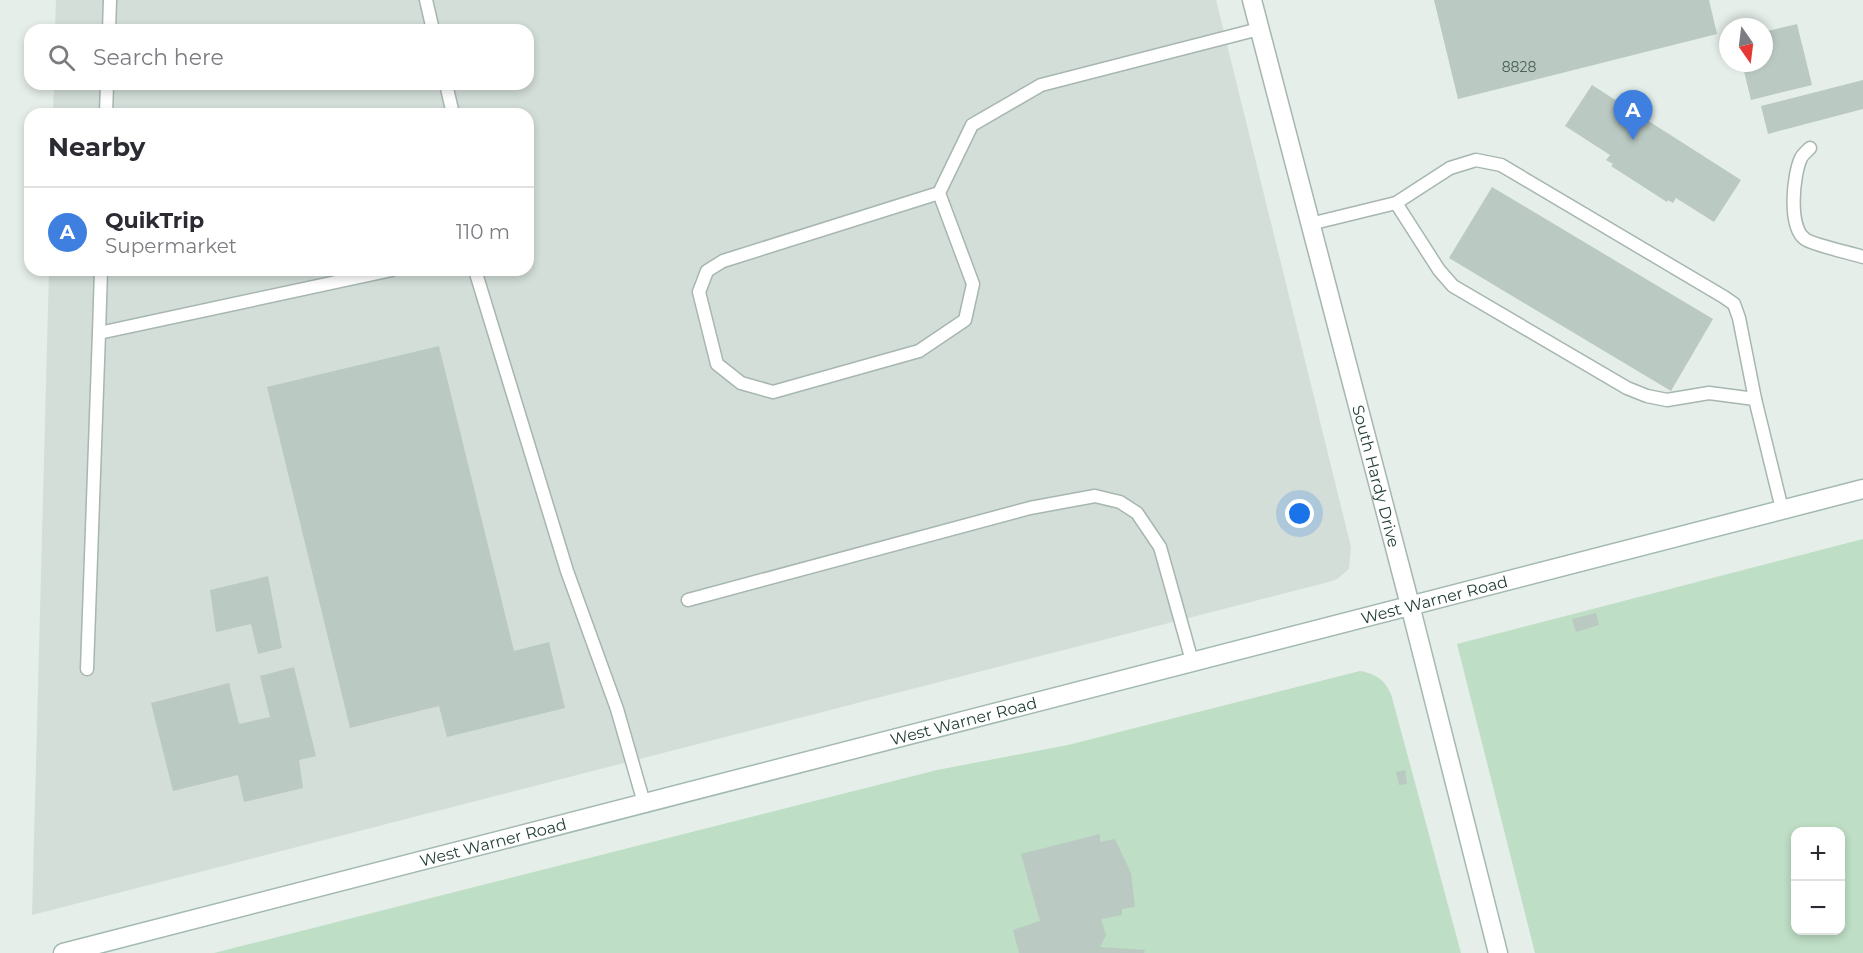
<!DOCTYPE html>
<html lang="en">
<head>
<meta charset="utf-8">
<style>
	body { margin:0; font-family:Montserrat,sans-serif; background:#f7f7f7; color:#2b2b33 }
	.controls { position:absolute; right:18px; bottom:18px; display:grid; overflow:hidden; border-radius:12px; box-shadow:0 3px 9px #0003 }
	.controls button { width:54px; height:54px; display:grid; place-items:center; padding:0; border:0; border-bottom:2px solid #e1e1e2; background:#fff; color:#2b2b33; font:30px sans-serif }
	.compass { position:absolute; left:1719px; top:18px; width:54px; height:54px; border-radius:50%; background:#fff; box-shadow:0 3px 9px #0003; rotate:166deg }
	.you { position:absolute; left:1300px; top:514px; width:21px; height:21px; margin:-15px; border:4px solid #fff; border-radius:50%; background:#1a73e8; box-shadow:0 0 0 9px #1a73e833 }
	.badge { display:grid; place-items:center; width:39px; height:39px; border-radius:50%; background:#b45309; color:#fff; font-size:20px; font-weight:700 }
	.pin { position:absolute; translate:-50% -50px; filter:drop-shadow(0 2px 3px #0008) }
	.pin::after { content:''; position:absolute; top:32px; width:21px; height:18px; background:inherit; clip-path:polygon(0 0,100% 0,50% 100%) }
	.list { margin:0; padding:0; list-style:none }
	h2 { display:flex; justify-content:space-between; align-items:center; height:78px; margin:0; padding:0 24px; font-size:26px }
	h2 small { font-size:20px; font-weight:400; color:#7c7c81 }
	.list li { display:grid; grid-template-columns:39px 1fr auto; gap:18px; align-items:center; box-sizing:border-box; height:90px; padding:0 24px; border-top:2px solid #e1e1e2 }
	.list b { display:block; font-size:22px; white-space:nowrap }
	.list p { margin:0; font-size:20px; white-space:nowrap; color:#7c7c81 }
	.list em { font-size:20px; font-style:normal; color:#7c7c81 }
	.icon { flex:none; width:33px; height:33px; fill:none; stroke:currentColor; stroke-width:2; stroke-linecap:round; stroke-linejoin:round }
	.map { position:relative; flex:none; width:1863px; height:953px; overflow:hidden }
	.search { position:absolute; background:#fff; box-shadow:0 3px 9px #0003; left:24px; top:24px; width:510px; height:66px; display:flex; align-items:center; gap:15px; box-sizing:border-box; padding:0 21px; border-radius:18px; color:#7c7c81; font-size:22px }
	.panel { position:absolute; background:#fff; box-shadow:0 3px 9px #0003; left:24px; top:108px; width:510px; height:168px; border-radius:18px }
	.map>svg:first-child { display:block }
	.built { fill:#d3ded8 }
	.green { fill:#bedec5; fill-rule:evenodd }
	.building { fill:#bac9c2 }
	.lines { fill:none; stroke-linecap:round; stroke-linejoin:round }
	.lane-casing { stroke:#a7b6b0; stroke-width:15 }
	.street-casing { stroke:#a7b6b0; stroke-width:21 }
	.secondary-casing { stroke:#a3b9b1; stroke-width:21 }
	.lane { stroke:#fff; stroke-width:12 }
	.street { stroke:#fff; stroke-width:18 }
	.secondary { stroke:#fff; stroke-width:18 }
	.labels { text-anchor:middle; stroke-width:6; stroke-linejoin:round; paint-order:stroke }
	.number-label { font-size:14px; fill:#4a625a }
	.street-label { font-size:16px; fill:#244037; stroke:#f5faf8 }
</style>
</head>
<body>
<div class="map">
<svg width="1863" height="953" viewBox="0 0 1863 953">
	<rect width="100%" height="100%" fill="#e5eee9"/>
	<polygon class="built" points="56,0 1216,0 1351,547 1349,569 1337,579 1325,583 32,915 49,270 528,270 528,114 53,114 54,84 528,84 528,30 55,30"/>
	<g class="green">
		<path d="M1863 539V953H1535L1457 644ZM1796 832H1840V930H1796Z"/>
		<path d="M1360 671C1376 674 1384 679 1391 694L1461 953H214L937 770 1068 745Z"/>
	</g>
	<g class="building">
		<polygon points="1434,0 1709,0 1717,34 1458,99"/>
		<polygon points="1797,24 1812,85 1751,100 1742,63 1764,63 1764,32"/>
		<polygon points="1863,80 1863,109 1768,134 1761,106"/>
		<polygon points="1592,85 1741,180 1714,222 1676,198 1673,203 1668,200 1667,202 1611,166 1613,164 1606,160 1610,155 1565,126"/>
		<polygon points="1492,187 1713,319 1671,391 1449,258"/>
		<polygon points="439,346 514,651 549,642 565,708 447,737 439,706 350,728 267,387"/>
		<polygon points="268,576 282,648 258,654 251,624 216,632 210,590"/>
		<polygon points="1596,613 1599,625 1576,632 1572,619"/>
		<polygon points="294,667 316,756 299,760 303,788 244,802 238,775 173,791 151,703 229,683 239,724 270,717 260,676"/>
		<polygon points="1405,770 1407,784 1399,785 1396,772"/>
		<polygon points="1100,834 1100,842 1115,839 1131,873 1135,907 1122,909 1122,915 1101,919 1106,935 1100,947 1145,950 1144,953 1019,953 1013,930 1040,921 1021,854"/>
	</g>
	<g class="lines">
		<g class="lane-casing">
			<g id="lane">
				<polyline points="426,0 433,30"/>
				<polyline points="109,30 110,0"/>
				<polyline points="446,84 453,114"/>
				<polyline points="106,114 107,84"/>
				<path d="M1810 148C1807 151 1803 154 1801 158 1793 175 1788 227 1805 239 1813 245 1851 253 1863 257"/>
				<polyline points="939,193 973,284 965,320 919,351 773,392 741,383 717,364 699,292 707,271 723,261 939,193 972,125 1041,85 1259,29"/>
				<polyline points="1396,203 1439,270 1453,286 1627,388 1647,396 1667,400 1709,393 1755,399"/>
				<polyline points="1310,224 1396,203 1450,168 1476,160 1501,165 1724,297 1734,304 1739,318 1755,399 1782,509"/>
				<polyline points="475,270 567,571 617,709 644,803"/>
				<polyline points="99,333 101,270"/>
				<polyline points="688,600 1030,508 1095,496 1120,502 1137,513 1160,547 1192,661"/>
				<polyline points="87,669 99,333 392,270"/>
			</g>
		</g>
		<g class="street-casing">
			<g id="street">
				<path id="s1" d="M1252 0 1410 605"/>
			</g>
		</g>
		<g class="secondary-casing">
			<g id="secondary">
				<polyline points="1410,605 1498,953"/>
				<path id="s2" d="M63 953 1863 489"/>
			</g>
		</g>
		<use href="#lane" class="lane"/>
		<use href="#street" class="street"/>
		<use href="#secondary" class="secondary"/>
	</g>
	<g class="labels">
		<g class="number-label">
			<text x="1519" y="72">8828</text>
		</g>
		<g class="street-label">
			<text dy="6" stroke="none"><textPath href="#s1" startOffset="492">South Hardy Drive</textPath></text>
			<text dy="6" stroke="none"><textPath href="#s2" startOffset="1416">West Warner Road</textPath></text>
			<text dy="6" stroke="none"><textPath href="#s2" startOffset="930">West Warner Road</textPath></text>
			<text dy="6" stroke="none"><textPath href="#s2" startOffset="444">West Warner Road</textPath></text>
		</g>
	</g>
</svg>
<div class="controls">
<button>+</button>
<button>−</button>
</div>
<svg class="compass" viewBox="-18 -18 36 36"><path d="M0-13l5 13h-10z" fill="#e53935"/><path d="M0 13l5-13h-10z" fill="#7c7c81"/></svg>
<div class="you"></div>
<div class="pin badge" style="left:1633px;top:140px;background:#3f7fe0">A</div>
<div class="search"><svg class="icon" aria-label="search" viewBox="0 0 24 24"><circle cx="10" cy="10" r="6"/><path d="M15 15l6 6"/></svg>Search here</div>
<section class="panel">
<h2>Nearby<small></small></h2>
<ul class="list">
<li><span class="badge" style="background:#3f7fe0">A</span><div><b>QuikTrip</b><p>Supermarket</p></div><em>110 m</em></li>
</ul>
</section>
</div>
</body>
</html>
